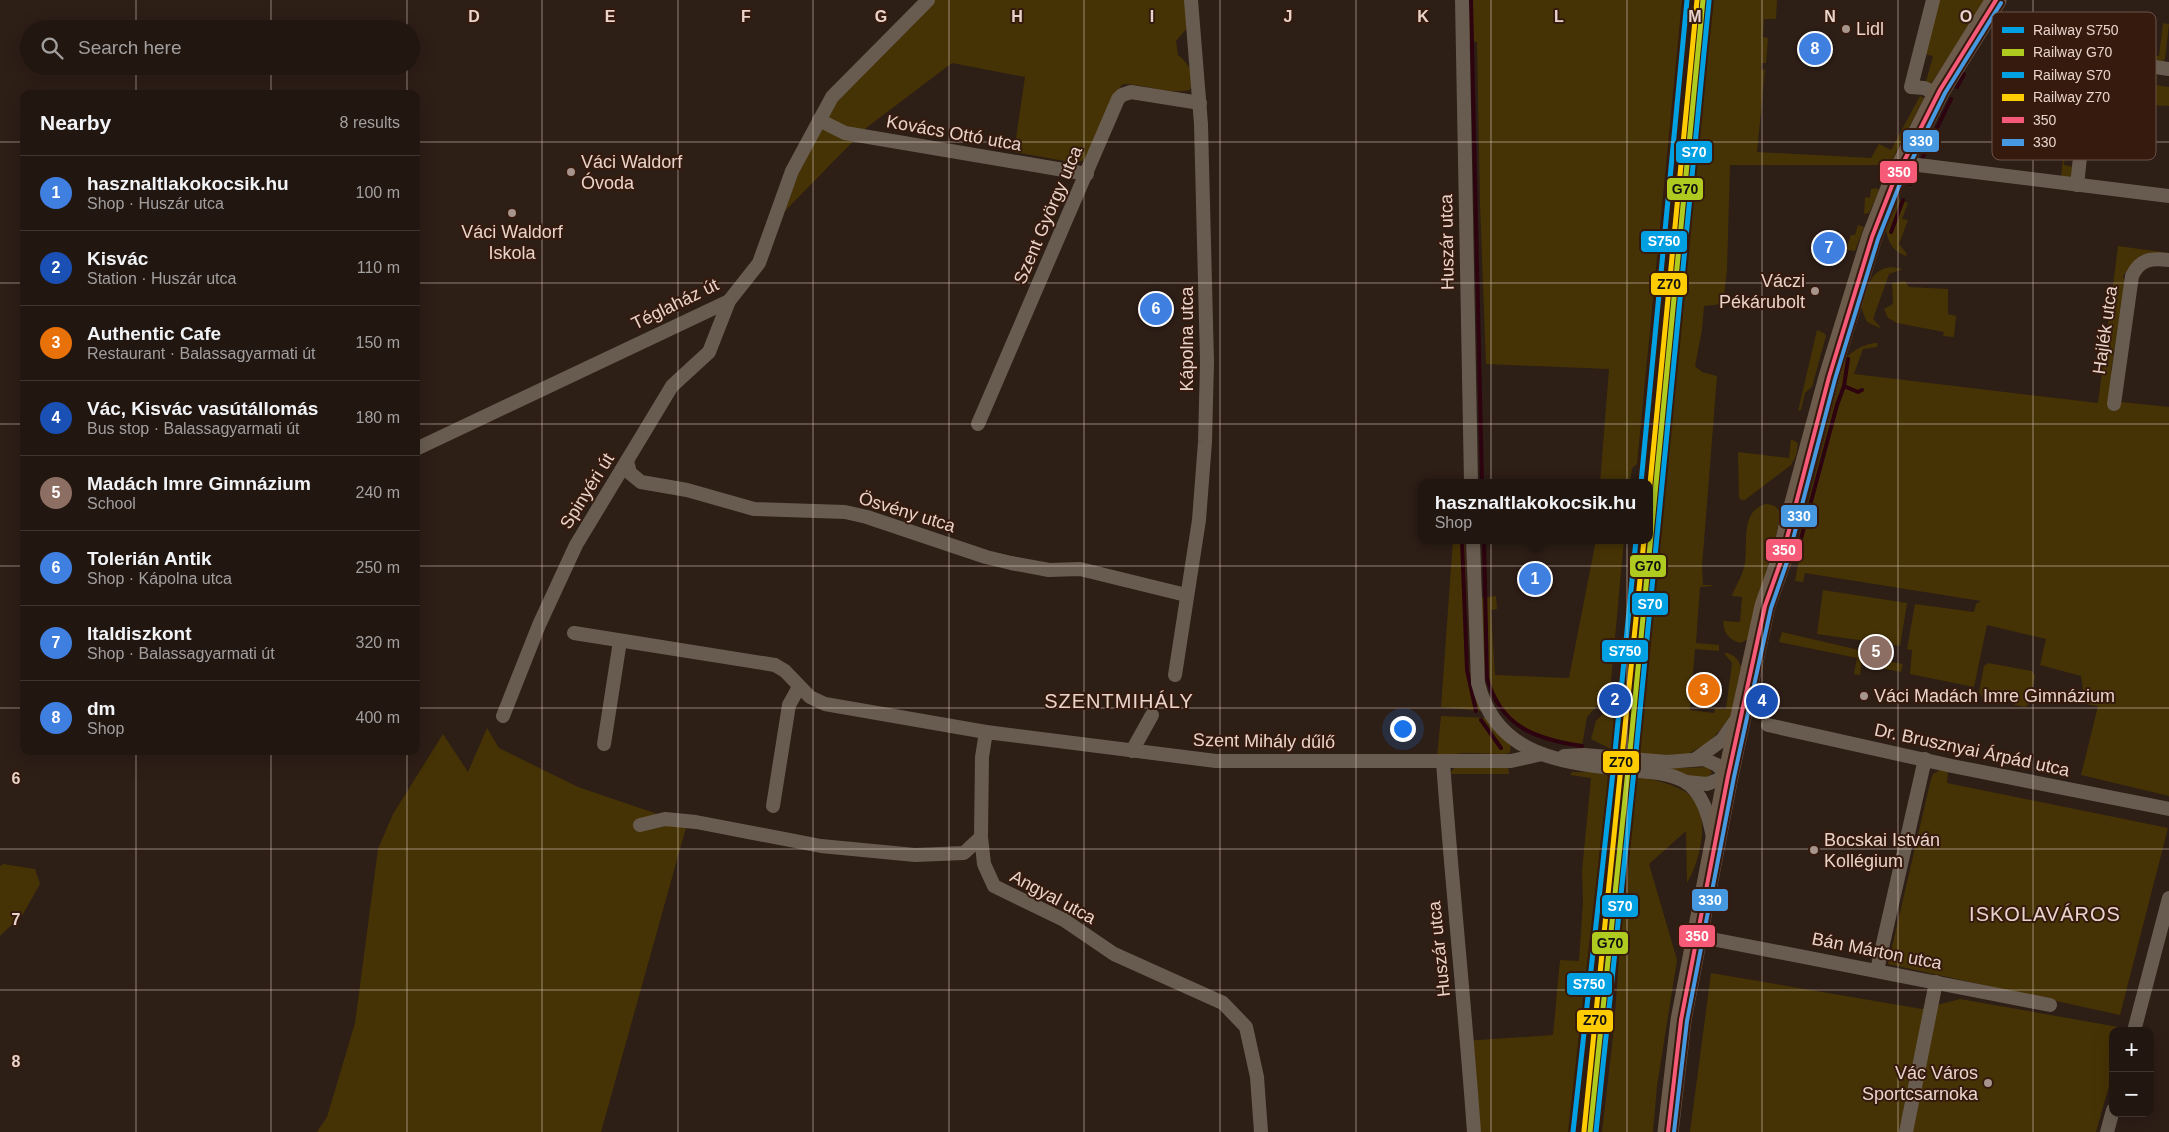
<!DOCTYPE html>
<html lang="en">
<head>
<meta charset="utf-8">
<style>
	body { margin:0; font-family:Arial,sans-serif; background:#2e231e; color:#f1f3f6 }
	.controls { position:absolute; right:15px; bottom:15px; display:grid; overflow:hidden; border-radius:10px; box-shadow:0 5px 20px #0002 }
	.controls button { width:45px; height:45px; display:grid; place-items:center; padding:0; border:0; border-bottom:1px solid #3f3530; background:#221610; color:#f1f3f6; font:25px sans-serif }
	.you { position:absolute; left:1402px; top:728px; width:18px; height:18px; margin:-12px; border:4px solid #fff; border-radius:50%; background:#1a73e8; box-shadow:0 0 0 8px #1a73e833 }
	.badge { display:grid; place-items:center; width:32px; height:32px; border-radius:50%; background:#a7948c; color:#fff; font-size:16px; font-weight:700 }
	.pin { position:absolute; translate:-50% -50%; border:2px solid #fff; box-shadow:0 1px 5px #0006 }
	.popup { position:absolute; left:1418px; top:479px; width:235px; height:65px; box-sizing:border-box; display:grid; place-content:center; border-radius:10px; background:#221610; filter:drop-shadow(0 1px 4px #0005); font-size:16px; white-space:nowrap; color:#a29f9f }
	.popup b { font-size:19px; color:#f1f3f6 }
	.popup::after { content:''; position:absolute; left:50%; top:100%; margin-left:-10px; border:10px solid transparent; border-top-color:#221610 }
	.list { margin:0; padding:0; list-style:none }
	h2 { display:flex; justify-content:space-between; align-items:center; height:65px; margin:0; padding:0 20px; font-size:21px }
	h2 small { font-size:16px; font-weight:400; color:#a29f9f }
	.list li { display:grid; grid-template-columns:32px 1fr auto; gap:15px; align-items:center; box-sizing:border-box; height:75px; padding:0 20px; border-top:1px solid #3f3530 }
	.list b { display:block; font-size:19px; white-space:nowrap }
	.list p { margin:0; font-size:16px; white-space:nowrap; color:#a29f9f }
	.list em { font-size:16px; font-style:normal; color:#a29f9f }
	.icon { flex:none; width:28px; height:28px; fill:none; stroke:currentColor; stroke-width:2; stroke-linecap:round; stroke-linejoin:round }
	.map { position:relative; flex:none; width:2169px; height:1132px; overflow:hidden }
	.search { position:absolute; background:#221610; box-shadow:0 5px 20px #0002; left:20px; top:20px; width:400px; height:55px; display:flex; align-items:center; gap:12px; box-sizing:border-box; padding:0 18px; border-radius:28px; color:#a29f9f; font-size:19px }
	.panel { position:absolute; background:#221610; box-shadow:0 5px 20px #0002; left:20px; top:90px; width:400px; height:665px; border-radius:10px }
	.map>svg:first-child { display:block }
	.green { fill:#463305 }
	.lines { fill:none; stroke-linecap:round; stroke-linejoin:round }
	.stream { stroke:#2c030f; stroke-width:4 }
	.minor { stroke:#685b4f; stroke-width:14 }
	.primary { stroke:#6c5a4b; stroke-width:21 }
	.bus-1-casing { stroke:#361a0d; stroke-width:8 }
	.bus-2-casing { stroke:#361a0d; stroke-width:8 }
	.bus-1 { stroke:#f75a77; stroke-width:4 }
	.bus-2 { stroke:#4699e1; stroke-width:4 }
	.rail-1-casing { stroke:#361a0d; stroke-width:9 }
	.rail-2-casing { stroke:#361a0d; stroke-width:9 }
	.rail-3-casing { stroke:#361a0d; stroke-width:9 }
	.rail-4-casing { stroke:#361a0d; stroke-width:9 }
	.rail-1 { stroke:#00a0e3; stroke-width:5 }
	.rail-2 { stroke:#b0cb1f; stroke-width:5 }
	.rail-3 { stroke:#00a0e3; stroke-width:5 }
	.rail-4 { stroke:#fecc00; stroke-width:5 }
	.grid { fill:none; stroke:#e8d4cc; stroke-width:1; stroke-opacity:0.55 }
	.poi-dot { fill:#a7948c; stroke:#361a0d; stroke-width:2 }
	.labels { text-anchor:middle; stroke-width:4; stroke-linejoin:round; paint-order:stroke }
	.poi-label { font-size:18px; fill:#e8d4cc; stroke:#361a0d; text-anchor:start }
	.street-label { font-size:18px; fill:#e8d4cc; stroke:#361a0d }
	.quarter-label { font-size:20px; letter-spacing:1px; fill:#e8d4cc; stroke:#361a0d }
	.key { fill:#361a0d; stroke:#6b5246; stroke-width:1 }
	.key-label { font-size:14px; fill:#e8d4cc }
	.grid-label { font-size:16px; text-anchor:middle; font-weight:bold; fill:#e8d4cc; stroke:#361a0d; stroke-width:4; stroke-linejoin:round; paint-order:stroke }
	.line-badge { stroke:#361a0d; stroke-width:2 }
	.badge-label { font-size:14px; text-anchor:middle; font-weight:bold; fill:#fff }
	.pale-badge-label { font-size:14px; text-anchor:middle; font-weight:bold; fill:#111 }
</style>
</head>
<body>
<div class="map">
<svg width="2169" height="1132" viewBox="0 0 2169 1132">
	<rect width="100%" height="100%" fill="#2d1e16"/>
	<g class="green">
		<path d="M933 0H1186L1188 27 1176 41 1178 55C1190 65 1195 74 1190 90 1168 95 1146 84 1123 84L1114 94 1086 159 1076 163 1014 152 1025 77 952 63 866 128 784 212 818 122Z"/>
		<polygon points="1462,0 1682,0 1637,464 1632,468 1630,483 1600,483 1609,369 1486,364 1480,203 1477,42 1463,40"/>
		<path d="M1714 0H1777L1776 19H1764L1763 37 1768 38 1766 63H1762L1761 69 1765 70 1757 152 1871 158 1879 144 1891 150 1920 96 1924 98 1883 178 1879 179 1881 165H1730L1727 270 1723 304 1704 306 1702 330 1695 366 1702 372 1717 376 1702 567 1703 585H1712V586L1700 587 1696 643 1719 645V651L1695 649 1690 710 1714 713 1715 708 1726 709 1732 663 1724 653C1732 652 1738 659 1741 666L1730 719 1708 743 1686 755 1654 758 1634 752 1693 180Z"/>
		<polygon points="1938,0 1986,0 1930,85 1925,85 1933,56 1924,54"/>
		<polygon points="2129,10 2127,35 2118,47 2116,55 2108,54 2068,128 2064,165 2074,167 2072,177 2061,178 2066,127"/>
		<polygon points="2163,23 2169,24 2165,59 2163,61 2130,57 2131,53 2159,56"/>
		<polygon points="2130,72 2157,75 2156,85 2169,87 2169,106 2130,104 2123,101 2123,96 2150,99 2153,76 2129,73 2128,79 2123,78"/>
		<polygon points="1877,188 1879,191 1869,213 1864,214 1865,197 1870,198 1871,189"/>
		<path d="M1899 199 1908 203 1902 219 1908 220 1899 244 1907 254 1906 256C1894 252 1888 243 1886 230Z"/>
		<polygon points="1858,225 1864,227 1855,251 1846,250 1851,235 1855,235"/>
		<path d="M2118 246 2169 253V256L2135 261 2123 276 2125 284 2111 371 2113 372 2110 404 2122 402 2169 407V796L2081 775 2098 706 2085 704 2081 676 2040 665 2046 639 1987 625 1974 687 1910 674 1912 650 1907 649 1915 604 1974 612 1976 604 1981 601 1805 573 1803 582 1795 581 1799 559 1796 554V547L1845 358C1855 350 1864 343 1878 343L1877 347 1863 349 1854 374 2098 403Z"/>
		<path d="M1891 267 1903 269 1889 274 1873 319 1882 329 1867 322 1861 307C1867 289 1869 270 1891 267Z"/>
		<polygon points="1905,281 1909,287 1948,289 1948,314 1956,316 1954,337 1943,336 1944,332 1897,323 1888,318 1884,309 1893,304 1892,283"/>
		<polygon points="1817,330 1824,333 1826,336 1812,387 1805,393 1801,410 1798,411"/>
		<polygon points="1791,439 1798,443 1796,456 1791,465 1745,500 1741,500 1739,497 1738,452 1789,458"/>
		<path d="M1766 504C1775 505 1778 507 1781 515L1749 639 1740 643C1728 639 1724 633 1723 621L1740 622 1742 597 1732 596C1736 585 1744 573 1745 562 1748 542 1740 511 1766 504Z"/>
		<polygon points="1453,540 1465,540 1468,658 1471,682 1482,711 1441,707"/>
		<polygon points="1596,540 1624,540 1610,692 1605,692 1605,697 1587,717 1582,746 1545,739 1522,729 1508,718 1485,676 1479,598 1496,596 1497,609 1491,610 1495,675 1569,678"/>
		<polygon points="1823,590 1907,603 1900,646 1817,634"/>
		<polygon points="1782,632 1863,651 1860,675 1854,674 1857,658 1779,642"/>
		<polygon points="1868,658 1903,664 1901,672 1867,665"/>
		<polygon points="1988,663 2032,671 2035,676 2029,704 2025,707 2015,705 2011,695 2004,691 1991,699 1982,697 1979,692 1984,666"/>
		<polygon points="1612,704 1616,704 1611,749 1591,739 1596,721"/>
		<polygon points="1441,716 1487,718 1511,743 1510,753 1504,754 1464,753 1437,756"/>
		<polygon points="487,728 499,748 578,787 687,824 601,1132 317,1132 327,1117 355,1023 378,849 393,814 443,734 468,772"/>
		<polygon points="1633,763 1685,768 1706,767 1709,768 1712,773 1703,780"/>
		<polygon points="1465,765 1508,765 1509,774 1450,774 1454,768"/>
		<polygon points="1940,770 1948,771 1947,783 2168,828 2120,1015 1888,964 1930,783 1933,774"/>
		<polygon points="1572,772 1606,772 1608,778 1568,1132 1467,1132 1464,1041 1553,1035 1560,960 1579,961 1583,901 1582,871 1591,778 1570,775"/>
		<path d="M1632 774C1649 779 1668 782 1684 791 1714 809 1701 859 1687 883L1686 831 1649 864 1677 960 1657 1086 1653 1132H1602L1614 1028Z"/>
		<polygon points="3,864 35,869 40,884 23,914 0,936 0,866"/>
		<polygon points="1711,973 1922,1009 1960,999 2124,1028 2123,1031 2113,1031 2113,1072 2096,1132 1690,1132"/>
	</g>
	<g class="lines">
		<g class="stream">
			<polyline points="1471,0 1482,483"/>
			<polyline points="1957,87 1964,74"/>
			<polyline points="1921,161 1951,99"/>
			<polyline points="1910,184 1914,176"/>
			<polyline points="1891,232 1903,200"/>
			<polyline points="1844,386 1858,392 1862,390"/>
			<polyline points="1462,540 1467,670 1476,711"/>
			<path d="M1484 540 1487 678C1501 727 1535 739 1582 746"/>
			<polyline points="1799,546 1837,405 1844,386 1848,359"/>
			<polyline points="1481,720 1501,748"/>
		</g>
		<g class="minor">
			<polyline points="1462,0 1471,483"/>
			<polyline points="1933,0 1911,87 1924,88 1938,94"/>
			<polyline points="819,120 845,133 1087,174"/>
			<polyline points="1902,163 2169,196"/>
			<polyline points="2077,185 2083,130 2123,62 2169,69"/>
			<path d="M2114 404 2132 276C2140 259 2151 258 2169 260"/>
			<polyline points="978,424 1118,99 1122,95 1131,92 1200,103"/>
			<polyline points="416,449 729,301 759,263 792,171 832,97 928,0"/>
			<polyline points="627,461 630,473 641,482 687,490 754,509 845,512 867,517 986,557 1011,563 1049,570 1080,569 1186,595"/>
			<path d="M1473 540 1478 683C1496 757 1564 763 1629 770 1647 772 1668 772 1684 781 1703 792 1709 817 1713 837"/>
			<polyline points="574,633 775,665 785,671 810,697 825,704 986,732"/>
			<polyline points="1175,675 1199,520 1205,442 1207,362 1201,124 1191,0"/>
			<polyline points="503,716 539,625 576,545 672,386 709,352 729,301"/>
			<polyline points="1768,725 1952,766 2169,809"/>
			<polyline points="604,744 620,641"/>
			<polyline points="1132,751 1152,715"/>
			<polyline points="1564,756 1584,755 1667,762 1704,759 1717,765 1728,776 1707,784 1686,782"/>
			<polyline points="1696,759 1722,740 1736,720"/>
			<path d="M1443 762C1452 885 1465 1008 1474 1132"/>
			<polyline points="773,806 789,705 799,687"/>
			<polyline points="640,825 665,819 696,822 821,846 915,855 964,853 981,837 984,864 994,886 1064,920 1114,954 1223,1003 1246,1027 1257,1077 1261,1132"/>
			<polyline points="981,837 982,757 986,732 1216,761 1511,761 1542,754"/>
			<polyline points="1696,936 2050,1005"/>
			<polyline points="1877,970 1925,759"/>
			<polyline points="2134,1031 2169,898"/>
			<polyline points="1906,1132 1936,982"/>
			<polyline points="2107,1132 2113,1110"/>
		</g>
		<polyline class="primary" points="1668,1132 1681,1020 1728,776 1765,606 1781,561 1791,518 1829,377 1872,237 1893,183 1940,90 1996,0"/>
		<g class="bus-1-casing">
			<polyline id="bus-1" points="1668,1132 1681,1020 1728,776 1765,606 1781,561 1829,377 1872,237 1893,183 1940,90 1996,0"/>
		</g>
		<g class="bus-2-casing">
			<polyline id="bus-2" points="1674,1132 1687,1021 1734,777 1771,608 1787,562 1835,379 1878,239 1899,186 1945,93 2001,3"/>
		</g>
		<use href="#bus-1" class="bus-1"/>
		<use href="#bus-2" class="bus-2"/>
		<g class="rail-1-casing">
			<g id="rail-1">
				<polyline points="1641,483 1687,0"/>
				<polyline points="1573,1132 1613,772 1636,540"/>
			</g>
		</g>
		<g class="rail-2-casing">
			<polyline id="rail-2" points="1590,1132 1630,751 1703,0"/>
		</g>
		<g class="rail-3-casing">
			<polyline id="rail-3" points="1596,1132 1636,752 1709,1"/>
		</g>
		<g class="rail-4-casing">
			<g id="rail-4">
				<polyline points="1649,494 1697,0"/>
				<polyline points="1584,1131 1644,540"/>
			</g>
		</g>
		<use href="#rail-1" class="rail-1"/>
		<use href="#rail-2" class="rail-2"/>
		<use href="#rail-3" class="rail-3"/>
		<use href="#rail-4" class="rail-4"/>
	</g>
	<path class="grid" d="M136 0V29M271 0V29M407 0V29M542 0V1132M678 0V1132M813 0V1132M949 0V1132M1084 0V1132M1220 0V1132M1356 0V1132M1491 0V1132M1627 0V1132M1762 0V1132M1898 0V1132M2033 0V1132M136 66V94M271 66V94M407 66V94M0 142H24M416 142H2169M0 283H24M416 283H2169M0 424H24M416 424H2169M0 566H24M416 566H2169M0 708H24M416 708H2169M136 751V1132M271 751V1132M407 751V1132M0 849H2169M0 990H2169"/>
	<g class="poi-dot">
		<circle cx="1846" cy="29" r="5"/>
		<circle cx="571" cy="172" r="5"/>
		<circle cx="512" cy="213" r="5"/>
		<circle cx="1815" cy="291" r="5"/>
		<circle cx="1864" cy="696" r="5"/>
		<circle cx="1814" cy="850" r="5"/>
		<circle cx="1988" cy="1083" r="5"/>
	</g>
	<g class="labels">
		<g class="poi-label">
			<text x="1856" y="35">Lidl</text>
			<text x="581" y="168">Váci Waldorf<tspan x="581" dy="21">Óvoda</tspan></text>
			<text x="512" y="238" text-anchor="middle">Váci Waldorf<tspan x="512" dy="21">Iskola</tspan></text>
			<text x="1805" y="287" text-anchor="end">Váczi<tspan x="1805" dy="21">Pékárubolt</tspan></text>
			<text x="1874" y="702">Váci Madách Imre Gimnázium</text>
			<text x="1824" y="846">Bocskai István<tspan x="1824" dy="21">Kollégium</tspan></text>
			<text x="1978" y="1079" text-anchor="end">Vác Város<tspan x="1978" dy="21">Sportcsarnoka</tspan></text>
		</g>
		<g class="street-label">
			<text transform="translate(954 133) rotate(10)" y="6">Kovács Ottó utca</text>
			<text transform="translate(1048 215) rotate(-67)" y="6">Szent György utca</text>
			<text transform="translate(1447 242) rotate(-91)" y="6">Huszár utca</text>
			<text transform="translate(675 304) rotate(-26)" y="6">Téglaház út</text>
			<text transform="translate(2105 330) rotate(-82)" y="6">Hajlék utca</text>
			<text transform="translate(1187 339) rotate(-90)" y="6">Kápolna utca</text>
			<text transform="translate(587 491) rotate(-58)" y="6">Spinyéri út</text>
			<text transform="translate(907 512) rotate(17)" y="6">Ösvény utca</text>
			<text transform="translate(1264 741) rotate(1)" y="6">Szent Mihály dűlő</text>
			<text transform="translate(1972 750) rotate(12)" y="6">Dr. Brusznyai Árpád utca</text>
			<text transform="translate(1053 897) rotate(28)" y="6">Angyal utca</text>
			<text transform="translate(1439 949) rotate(-96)" y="6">Huszár utca</text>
			<text transform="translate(1877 951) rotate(11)" y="6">Bán Márton utca</text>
		</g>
		<g class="quarter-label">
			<text x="1119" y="708">SZENTMIHÁLY</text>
			<text x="2045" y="921">ISKOLAVÁROS</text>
		</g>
	</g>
	<rect x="1992" y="12" width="164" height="148" rx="8" class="key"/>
	<rect x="2002" y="27" width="22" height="6" fill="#00a0e3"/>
	<rect x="2002" y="49" width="22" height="7" fill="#b0cb1f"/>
	<rect x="2002" y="72" width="22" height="6" fill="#00a0e3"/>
	<rect x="2002" y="94" width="22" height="7" fill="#fecc00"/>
	<rect x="2002" y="117" width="22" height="6" fill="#f75a77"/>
	<rect x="2002" y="139" width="22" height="7" fill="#4699e1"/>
	<g class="key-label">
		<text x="2033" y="35">Railway S750</text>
		<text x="2033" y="57">Railway G70</text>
		<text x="2033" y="80">Railway S70</text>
		<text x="2033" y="102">Railway Z70</text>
		<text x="2033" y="125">350</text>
		<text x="2033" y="147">330</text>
	</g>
	<g class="grid-label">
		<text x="474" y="22">D</text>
		<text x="610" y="22">E</text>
		<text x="746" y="22">F</text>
		<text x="881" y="22">G</text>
		<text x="1017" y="22">H</text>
		<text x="1152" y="22">I</text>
		<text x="1288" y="22">J</text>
		<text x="1423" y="22">K</text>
		<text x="1559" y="22">L</text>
		<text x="1695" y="22">M</text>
		<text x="1830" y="22">N</text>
		<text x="1966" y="22">O</text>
		<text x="16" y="784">6</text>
		<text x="16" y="925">7</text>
		<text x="16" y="1067">8</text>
	</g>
	<g class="line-badge">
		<rect x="1902" y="129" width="38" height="24" rx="5" fill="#4699e1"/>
		<rect x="1675" y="140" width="38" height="24" rx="5" fill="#00a0e3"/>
		<rect x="1879" y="160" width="39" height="24" rx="5" fill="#f75a77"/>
		<rect x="1666" y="177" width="38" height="24" rx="5" fill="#b0cb1f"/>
		<rect x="1640" y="230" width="48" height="23" rx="5" fill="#00a0e3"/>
		<rect x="1650" y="272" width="38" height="24" rx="5" fill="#fecc00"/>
		<rect x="1780" y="504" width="38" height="24" rx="5" fill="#4699e1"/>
		<rect x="1765" y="538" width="38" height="24" rx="5" fill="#f75a77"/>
		<rect x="1629" y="554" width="38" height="24" rx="5" fill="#b0cb1f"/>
		<rect x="1631" y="592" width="38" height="24" rx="5" fill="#00a0e3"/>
		<rect x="1601" y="639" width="48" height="24" rx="5" fill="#00a0e3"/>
		<rect x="1602" y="750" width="38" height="24" rx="5" fill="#fecc00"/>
		<rect x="1691" y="888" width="38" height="24" rx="5" fill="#4699e1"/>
		<rect x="1601" y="894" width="38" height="24" rx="5" fill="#00a0e3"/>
		<rect x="1678" y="924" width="38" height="24" rx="5" fill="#f75a77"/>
		<rect x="1591" y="931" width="38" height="24" rx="5" fill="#b0cb1f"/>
		<rect x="1566" y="972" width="47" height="24" rx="5" fill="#00a0e3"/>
		<rect x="1576" y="1009" width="38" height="24" rx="5" fill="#fecc00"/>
	</g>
	<g class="badge-label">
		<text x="1921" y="146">330</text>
		<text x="1694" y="157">S70</text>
		<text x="1899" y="177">350</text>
		<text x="1664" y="246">S750</text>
		<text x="1799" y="521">330</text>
		<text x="1784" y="555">350</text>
		<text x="1650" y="609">S70</text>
		<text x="1625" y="656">S750</text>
		<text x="1710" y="905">330</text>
		<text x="1620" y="911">S70</text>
		<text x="1697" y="941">350</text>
		<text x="1589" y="989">S750</text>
	</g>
	<g class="pale-badge-label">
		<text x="1685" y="194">G70</text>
		<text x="1669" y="289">Z70</text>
		<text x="1648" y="571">G70</text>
		<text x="1621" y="767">Z70</text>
		<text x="1610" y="948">G70</text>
		<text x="1595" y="1025">Z70</text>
	</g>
</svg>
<div class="controls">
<button>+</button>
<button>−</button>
</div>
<div class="you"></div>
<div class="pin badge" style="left:1535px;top:579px;background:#3f7fe0">1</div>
<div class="popup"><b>hasznaltlakokocsik.hu</b>Shop</div>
<div class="pin badge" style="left:1615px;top:700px;background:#1a4fb4">2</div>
<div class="pin badge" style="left:1704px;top:690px;background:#e8710a">3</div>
<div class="pin badge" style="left:1762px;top:701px;background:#1a4fb4">4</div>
<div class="pin badge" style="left:1876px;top:652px;background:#8d6e63">5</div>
<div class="pin badge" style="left:1156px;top:309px;background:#3f7fe0">6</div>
<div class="pin badge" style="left:1829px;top:248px;background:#3f7fe0">7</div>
<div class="pin badge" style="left:1815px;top:49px;background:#3f7fe0">8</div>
<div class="search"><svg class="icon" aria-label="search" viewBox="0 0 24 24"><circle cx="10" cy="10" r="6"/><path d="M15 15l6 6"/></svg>Search here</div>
<section class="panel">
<h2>Nearby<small>8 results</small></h2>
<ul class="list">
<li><span class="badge" style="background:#3f7fe0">1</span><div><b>hasznaltlakokocsik.hu</b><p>Shop · Huszár utca</p></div><em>100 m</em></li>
<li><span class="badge" style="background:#1a4fb4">2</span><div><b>Kisvác</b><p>Station · Huszár utca</p></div><em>110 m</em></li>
<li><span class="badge" style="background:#e8710a">3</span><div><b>Authentic Cafe</b><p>Restaurant · Balassagyarmati út</p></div><em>150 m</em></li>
<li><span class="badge" style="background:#1a4fb4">4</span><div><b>Vác, Kisvác vasútállomás</b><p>Bus stop · Balassagyarmati út</p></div><em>180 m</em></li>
<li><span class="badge" style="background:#8d6e63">5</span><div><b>Madách Imre Gimnázium</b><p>School</p></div><em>240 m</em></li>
<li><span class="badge" style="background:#3f7fe0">6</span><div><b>Tolerián Antik</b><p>Shop · Kápolna utca</p></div><em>250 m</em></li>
<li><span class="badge" style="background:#3f7fe0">7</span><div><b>Italdiszkont</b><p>Shop · Balassagyarmati út</p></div><em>320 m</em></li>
<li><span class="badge" style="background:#3f7fe0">8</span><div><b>dm</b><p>Shop</p></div><em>400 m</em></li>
</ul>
</section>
</div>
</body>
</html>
